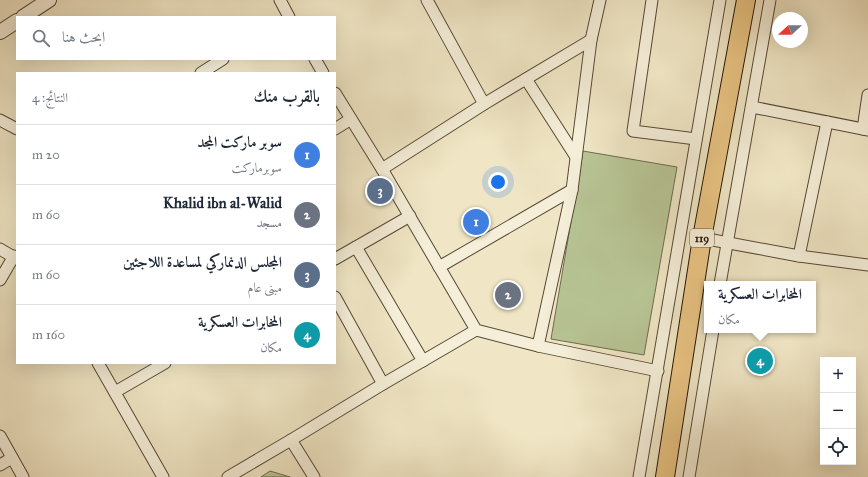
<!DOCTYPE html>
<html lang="ar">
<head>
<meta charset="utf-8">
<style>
	body { margin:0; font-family:"IM FELL Great Primer",Amiri,serif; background:#f6f6f7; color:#1f2937; direction:rtl }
	.controls { position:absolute; right:12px; bottom:12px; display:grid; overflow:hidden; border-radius:0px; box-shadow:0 4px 16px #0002 }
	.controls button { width:36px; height:36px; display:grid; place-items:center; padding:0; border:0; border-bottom:1px solid #e0e1e3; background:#fff; color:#1f2937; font:20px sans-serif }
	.compass { position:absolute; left:772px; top:12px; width:36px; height:36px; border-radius:50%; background:#fff; box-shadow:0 4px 16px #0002; rotate:248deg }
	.you { position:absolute; left:498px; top:182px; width:14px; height:14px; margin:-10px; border:3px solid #fff; border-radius:50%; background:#1a73e8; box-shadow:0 0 0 6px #1a73e833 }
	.badge { display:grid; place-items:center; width:26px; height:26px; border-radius:50%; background:#8f2418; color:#fff; font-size:13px; font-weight:700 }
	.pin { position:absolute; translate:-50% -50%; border:2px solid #fff; box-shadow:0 1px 4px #0006 }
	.popup { position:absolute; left:704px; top:281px; width:112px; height:52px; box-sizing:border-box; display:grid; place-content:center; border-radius:0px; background:#fff; filter:drop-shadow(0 1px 3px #0005); font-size:13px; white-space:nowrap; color:#747a83 }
	.popup b { font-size:15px; color:#1f2937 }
	.popup::after { content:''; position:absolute; left:50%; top:100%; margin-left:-8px; border:8px solid transparent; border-top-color:#fff }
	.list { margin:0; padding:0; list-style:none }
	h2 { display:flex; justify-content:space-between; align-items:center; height:52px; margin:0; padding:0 16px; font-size:17px }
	h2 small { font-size:13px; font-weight:400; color:#747a83 }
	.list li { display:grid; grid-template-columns:26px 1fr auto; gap:12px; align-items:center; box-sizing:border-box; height:60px; padding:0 16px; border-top:1px solid #e0e1e3 }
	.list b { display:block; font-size:15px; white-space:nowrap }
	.list p { margin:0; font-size:13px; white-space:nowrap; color:#747a83 }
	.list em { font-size:13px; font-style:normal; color:#747a83 }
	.icon { flex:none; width:22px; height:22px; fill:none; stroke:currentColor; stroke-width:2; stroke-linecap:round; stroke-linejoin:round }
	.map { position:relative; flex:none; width:868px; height:477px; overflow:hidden; direction:ltr }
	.search { position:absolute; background:#fff; box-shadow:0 4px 16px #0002; left:16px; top:16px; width:320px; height:44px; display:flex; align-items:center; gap:10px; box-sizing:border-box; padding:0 14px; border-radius:0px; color:#747a83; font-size:15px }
	.panel { position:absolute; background:#fff; box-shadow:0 4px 16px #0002; left:16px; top:72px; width:320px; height:292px; border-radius:0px; direction:rtl }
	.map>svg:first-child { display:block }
	.green { fill:#b8c595; stroke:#6e6c4e }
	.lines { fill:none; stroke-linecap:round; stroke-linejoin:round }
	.minor-casing { stroke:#564836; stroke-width:13 }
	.tertiary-casing { stroke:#564836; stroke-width:16 }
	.primary-casing { stroke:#231307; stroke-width:20 }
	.minor { stroke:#f5efd9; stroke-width:11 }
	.tertiary { stroke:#f5efd9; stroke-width:14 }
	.primary { stroke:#e8c382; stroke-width:18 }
	.labels { text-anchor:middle; stroke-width:4; stroke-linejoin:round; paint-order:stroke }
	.shield { fill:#f5efd9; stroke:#625546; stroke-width:1 }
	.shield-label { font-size:11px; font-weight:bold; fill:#231307 }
</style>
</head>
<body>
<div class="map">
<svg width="868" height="477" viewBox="0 0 868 477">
	<rect width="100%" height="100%" fill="#f0e6c5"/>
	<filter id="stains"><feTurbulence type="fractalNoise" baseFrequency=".005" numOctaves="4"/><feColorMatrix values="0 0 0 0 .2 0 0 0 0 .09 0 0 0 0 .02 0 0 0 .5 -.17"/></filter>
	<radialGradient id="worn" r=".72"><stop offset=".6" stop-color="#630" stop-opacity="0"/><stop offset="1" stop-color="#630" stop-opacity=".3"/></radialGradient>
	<g class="green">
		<polygon points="583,151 677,167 644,355 551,339"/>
		<polygon points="270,471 290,477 261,477"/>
	</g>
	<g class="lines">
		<g class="minor-casing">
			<g id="minor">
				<polyline points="280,0 289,17"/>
				<polyline points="427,0 484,104"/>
				<polyline points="652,0 633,131 696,139"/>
				<polyline points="315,59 323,73"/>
				<polyline points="201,73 223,59"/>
				<polyline points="526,79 576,157"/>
				<polyline points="335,93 382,169 476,330 538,346 658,371"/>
				<polyline points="752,107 868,130"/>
				<polyline points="0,120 17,129"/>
				<polyline points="335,129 351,119"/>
				<polyline points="863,129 868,95"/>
				<polyline points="382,169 484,104 591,40"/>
				<polyline points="702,238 799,256 868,265"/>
				<polyline points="356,247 410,216"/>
				<polyline points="0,249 17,259"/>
				<polyline points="799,256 827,122"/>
				<polyline points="335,259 356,247 423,361"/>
				<polyline points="439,267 572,190"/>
				<polyline points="0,280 14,256"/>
				<polyline points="720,284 770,0"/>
				<polyline points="335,297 383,384"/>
				<polyline points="538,346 572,190 591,40 600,0"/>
				<polyline points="98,363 163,477"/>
				<polyline points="115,392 165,363"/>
				<polyline points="0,436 23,477"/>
				<polyline points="291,440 314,477"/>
				<polyline points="0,465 12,458"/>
				<polyline points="228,477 291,440 383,384 476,330"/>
				<polyline points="639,477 720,0"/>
				<polyline points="689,477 713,330"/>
			</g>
		</g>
		<g class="tertiary-casing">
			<g id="tertiary">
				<polyline points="23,17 49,0"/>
				<polyline points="0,32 17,21"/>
			</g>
		</g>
		<g class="primary-casing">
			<polyline id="primary" points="665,477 702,238 746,0"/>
		</g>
		<use href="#minor" class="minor"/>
		<use href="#tertiary" class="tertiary"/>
		<use href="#primary" class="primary"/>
	</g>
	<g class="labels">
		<rect class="shield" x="690" y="229" width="24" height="18" rx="3"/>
		<g class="shield-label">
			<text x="702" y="242">119</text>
		</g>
	</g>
	<rect width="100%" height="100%" filter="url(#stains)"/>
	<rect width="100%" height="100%" fill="url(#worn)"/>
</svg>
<div class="controls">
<button>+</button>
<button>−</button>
<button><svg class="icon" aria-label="locate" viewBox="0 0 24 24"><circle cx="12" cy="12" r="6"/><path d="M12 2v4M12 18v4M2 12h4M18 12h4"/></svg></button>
</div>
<svg class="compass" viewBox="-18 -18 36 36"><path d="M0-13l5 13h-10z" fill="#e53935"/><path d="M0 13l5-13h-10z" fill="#747a83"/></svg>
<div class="you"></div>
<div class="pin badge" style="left:476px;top:222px;background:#3f7fe0">1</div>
<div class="pin badge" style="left:508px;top:295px;background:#6b7280">2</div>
<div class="pin badge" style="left:380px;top:191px;background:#5c6f8a">3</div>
<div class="pin badge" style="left:760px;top:361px;background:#0f9aa8">4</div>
<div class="popup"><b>المخابرات العسكرية</b>مكان</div>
<div class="search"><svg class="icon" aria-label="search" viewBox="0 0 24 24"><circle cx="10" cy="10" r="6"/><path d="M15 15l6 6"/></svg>ابحث هنا</div>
<section class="panel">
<h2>بالقرب منك<small>النتائج: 4</small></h2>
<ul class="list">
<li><span class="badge" style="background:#3f7fe0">1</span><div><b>سوبر ماركت المجد</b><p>سوبرماركت</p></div><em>20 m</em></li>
<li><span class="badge" style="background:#6b7280">2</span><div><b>Khalid ibn al-Walid</b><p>مسجد</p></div><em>60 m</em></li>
<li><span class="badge" style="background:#5c6f8a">3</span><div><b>المجلس الدنماركي لمساعدة اللاجئين</b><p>مبنى عام</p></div><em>60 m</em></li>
<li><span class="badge" style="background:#0f9aa8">4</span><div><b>المخابرات العسكرية</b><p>مكان</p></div><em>160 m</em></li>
</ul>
</section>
</div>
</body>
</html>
